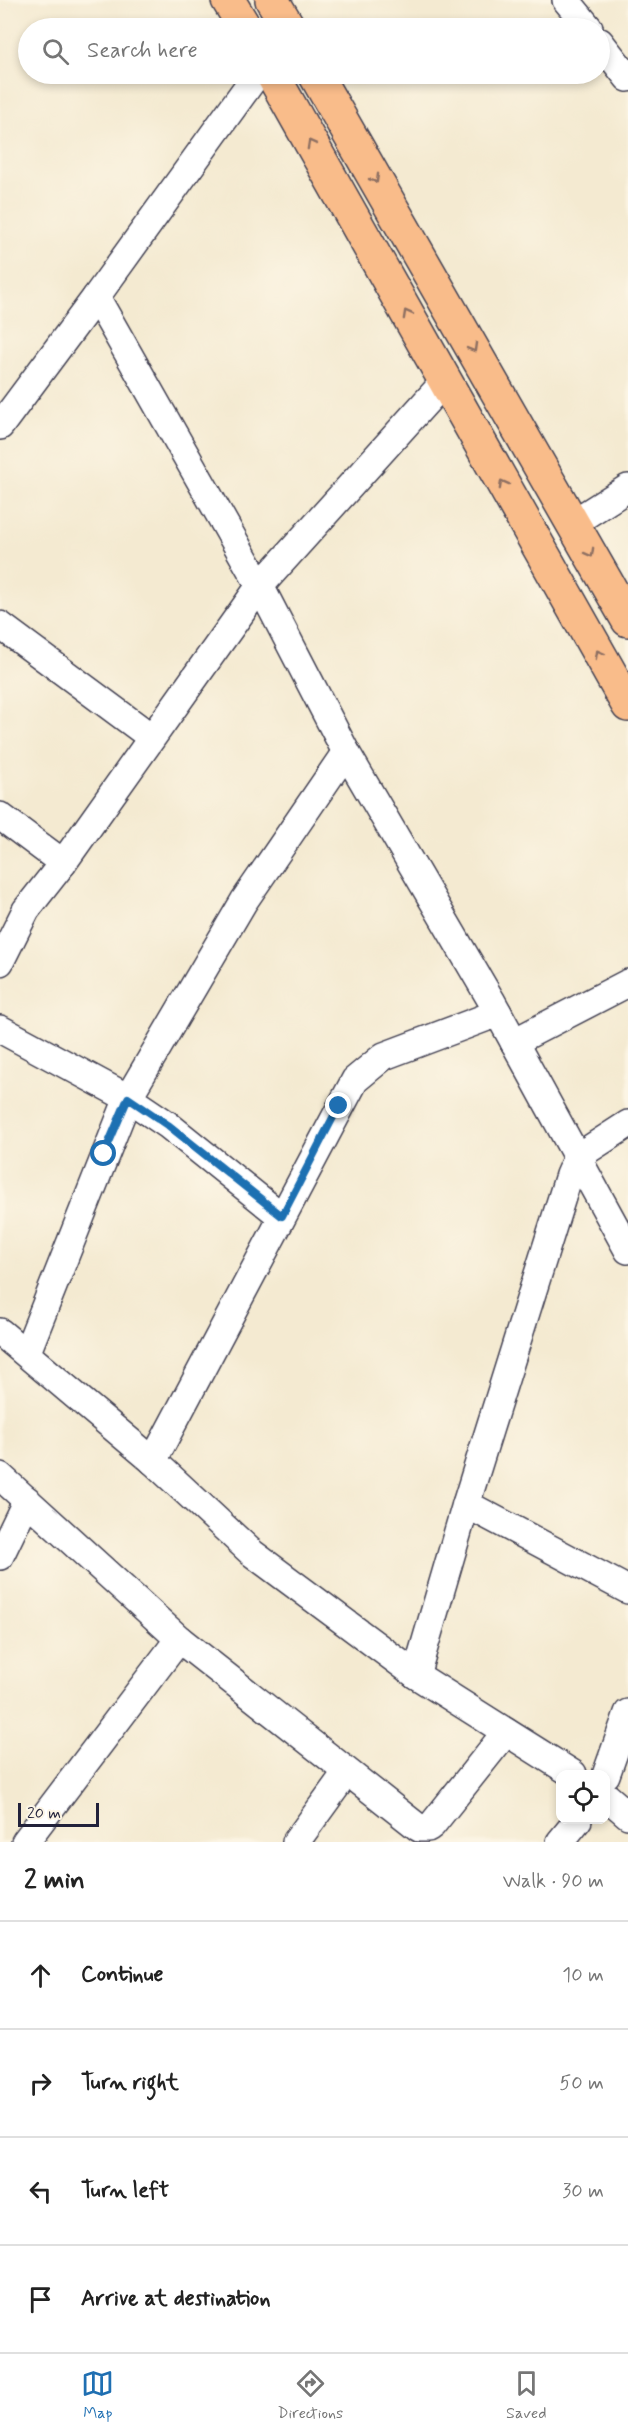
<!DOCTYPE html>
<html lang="en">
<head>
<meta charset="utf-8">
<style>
	body { margin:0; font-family:Mynerve,sans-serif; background:#f6f6f6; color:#222 }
	.controls { position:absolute; right:18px; bottom:18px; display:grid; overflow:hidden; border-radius:12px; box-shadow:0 3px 9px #0003 }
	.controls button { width:54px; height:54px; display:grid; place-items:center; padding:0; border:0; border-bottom:2px solid #e0e0e0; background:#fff; color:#222; font:30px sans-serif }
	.scale { position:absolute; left:18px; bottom:15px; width:81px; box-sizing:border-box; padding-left:6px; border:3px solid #22223b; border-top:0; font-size:16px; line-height:21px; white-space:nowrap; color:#22223b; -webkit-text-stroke:4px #fcf5e5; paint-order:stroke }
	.stop { position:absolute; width:18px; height:18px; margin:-14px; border:4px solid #1f6fb2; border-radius:50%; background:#fff }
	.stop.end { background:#1f6fb2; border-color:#fff; box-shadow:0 2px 6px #0008 }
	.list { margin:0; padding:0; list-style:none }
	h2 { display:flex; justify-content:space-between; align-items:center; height:78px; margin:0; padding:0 24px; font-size:26px }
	h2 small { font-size:20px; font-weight:400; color:#767676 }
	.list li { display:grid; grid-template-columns:39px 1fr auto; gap:18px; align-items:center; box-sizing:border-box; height:108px; padding:0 24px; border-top:2px solid #e0e0e0 }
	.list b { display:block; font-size:22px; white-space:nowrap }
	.list em { font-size:20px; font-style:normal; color:#767676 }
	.icon { flex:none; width:33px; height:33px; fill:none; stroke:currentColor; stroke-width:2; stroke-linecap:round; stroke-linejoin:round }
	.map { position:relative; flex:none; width:628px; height:1842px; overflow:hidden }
	.search { position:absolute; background:#fff; box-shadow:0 3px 9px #0003; left:18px; right:18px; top:18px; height:66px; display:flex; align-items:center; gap:15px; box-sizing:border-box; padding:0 21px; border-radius:33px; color:#767676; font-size:22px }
	.sheet { height:510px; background:#fff }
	nav { display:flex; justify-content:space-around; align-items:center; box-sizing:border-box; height:84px; border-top:2px solid #e0e0e0; background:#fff; font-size:16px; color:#767676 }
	nav a { display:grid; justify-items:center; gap:3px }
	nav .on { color:#1f6fb2 }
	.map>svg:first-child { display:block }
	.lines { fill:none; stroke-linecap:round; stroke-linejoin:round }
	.minor-casing { stroke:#424052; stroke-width:30 }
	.highway-casing { stroke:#424052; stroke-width:36 }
	.minor { stroke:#fff; stroke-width:27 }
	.highway { stroke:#f9bc8a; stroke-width:33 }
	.oneway { stroke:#8e6f62 }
	.route { stroke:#1f6fb2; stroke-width:8 }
</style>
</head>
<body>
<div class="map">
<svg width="628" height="1842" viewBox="0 0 628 1842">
	<rect width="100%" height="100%" fill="#fcf5e5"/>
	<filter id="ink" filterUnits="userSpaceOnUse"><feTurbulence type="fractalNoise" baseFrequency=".0167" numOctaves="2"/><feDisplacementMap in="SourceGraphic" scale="12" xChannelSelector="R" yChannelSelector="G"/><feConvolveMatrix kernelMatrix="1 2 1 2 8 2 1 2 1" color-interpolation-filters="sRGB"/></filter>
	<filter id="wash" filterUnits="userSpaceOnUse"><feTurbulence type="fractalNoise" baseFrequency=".008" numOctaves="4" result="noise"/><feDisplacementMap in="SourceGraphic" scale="24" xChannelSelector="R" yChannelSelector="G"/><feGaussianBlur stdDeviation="1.35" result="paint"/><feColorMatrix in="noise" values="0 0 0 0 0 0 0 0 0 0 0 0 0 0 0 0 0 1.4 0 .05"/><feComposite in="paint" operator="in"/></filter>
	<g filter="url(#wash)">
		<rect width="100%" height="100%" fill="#f4ead1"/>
	</g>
	<g filter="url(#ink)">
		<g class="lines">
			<g class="minor-casing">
				<g id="minor">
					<polyline points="566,0 589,28"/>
					<polyline points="600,42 628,78"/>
					<polyline points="257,74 96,297 260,586 346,752 491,1000 628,1250"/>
					<polyline points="0,426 96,297"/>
					<polyline points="573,523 628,488"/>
					<polyline points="0,625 151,737"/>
					<polyline points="0,816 63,863"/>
					<polyline points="0,962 26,910 63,863 260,586 445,381"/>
					<polyline points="0,1029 128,1098 168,1125 281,1216"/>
					<polyline points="514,1042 628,983"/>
					<polyline points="0,1332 153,1461 252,1553 416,1675 573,1774"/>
					<polyline points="27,1352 128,1098 244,901 346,752"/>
					<polyline points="153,1461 355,1080 384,1056 498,1013"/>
					<polyline points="0,1476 179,1639 25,1842"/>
					<polyline points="466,1504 628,1590"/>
					<polyline points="0,1556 27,1500"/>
					<polyline points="179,1639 419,1828 428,1828 432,1825 506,1732"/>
					<polyline points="416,1675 466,1504 569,1175 577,1157 628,1124"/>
					<polyline points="606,1775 628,1713"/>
					<polyline points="606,1796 628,1815"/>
					<polyline points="296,1842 346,1773"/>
					<polyline points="560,1842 578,1820"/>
				</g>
			</g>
			<g class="highway-casing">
				<g id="highway">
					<polyline points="228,0 245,28"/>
					<polyline points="272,0 289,28"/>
					<polyline points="272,74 628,705"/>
					<polyline points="315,74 628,620"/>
				</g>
			</g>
			<use href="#minor" class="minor"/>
			<use href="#highway" class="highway"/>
		</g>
		<defs><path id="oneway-chevron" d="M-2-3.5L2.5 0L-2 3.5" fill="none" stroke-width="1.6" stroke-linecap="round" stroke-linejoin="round" transform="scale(1.5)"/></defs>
		<g class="oneway">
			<use href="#oneway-chevron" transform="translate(311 144) rotate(-119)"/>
			<use href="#oneway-chevron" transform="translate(375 179) rotate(60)"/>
			<use href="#oneway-chevron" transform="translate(407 314) rotate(-119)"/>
			<use href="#oneway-chevron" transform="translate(473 348) rotate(60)"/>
			<use href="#oneway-chevron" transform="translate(503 484) rotate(-119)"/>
			<use href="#oneway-chevron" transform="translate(590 553) rotate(61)"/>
			<use href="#oneway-chevron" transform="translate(599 654) rotate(-119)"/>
		</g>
	</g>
	<g class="lines" filter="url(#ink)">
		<polyline class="route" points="104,1154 128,1098 168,1125 282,1216 339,1106"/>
	</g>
</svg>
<div class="controls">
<button><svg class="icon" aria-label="locate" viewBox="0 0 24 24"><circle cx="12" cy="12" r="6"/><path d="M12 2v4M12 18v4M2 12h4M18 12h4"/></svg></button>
</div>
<div class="scale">20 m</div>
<div class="stop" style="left:104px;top:1154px"></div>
<div class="stop end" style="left:339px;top:1106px"></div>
<div class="search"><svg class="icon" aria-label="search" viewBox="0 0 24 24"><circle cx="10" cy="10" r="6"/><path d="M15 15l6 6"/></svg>Search here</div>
</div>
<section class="sheet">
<h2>2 min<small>Walk · 90 m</small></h2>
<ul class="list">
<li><svg class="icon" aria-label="ahead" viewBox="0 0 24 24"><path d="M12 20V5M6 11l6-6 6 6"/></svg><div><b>Continue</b></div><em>10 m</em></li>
<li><svg class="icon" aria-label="right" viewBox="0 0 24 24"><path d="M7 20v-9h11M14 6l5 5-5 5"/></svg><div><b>Turn right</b></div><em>50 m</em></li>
<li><svg class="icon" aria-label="left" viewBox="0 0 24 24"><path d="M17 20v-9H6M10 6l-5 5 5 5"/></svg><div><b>Turn left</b></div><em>30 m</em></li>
<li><svg class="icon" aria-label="arrive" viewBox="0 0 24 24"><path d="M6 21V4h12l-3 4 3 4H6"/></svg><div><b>Arrive at destination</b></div></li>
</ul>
</section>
<nav>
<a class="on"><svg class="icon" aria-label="map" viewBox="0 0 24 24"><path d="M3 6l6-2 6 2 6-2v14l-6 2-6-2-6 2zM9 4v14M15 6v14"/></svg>Map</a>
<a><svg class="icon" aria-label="directions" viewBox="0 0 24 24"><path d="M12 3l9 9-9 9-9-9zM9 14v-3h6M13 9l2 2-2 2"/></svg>Directions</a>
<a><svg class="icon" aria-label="saved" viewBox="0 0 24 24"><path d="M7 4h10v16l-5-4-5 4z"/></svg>Saved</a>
</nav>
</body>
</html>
